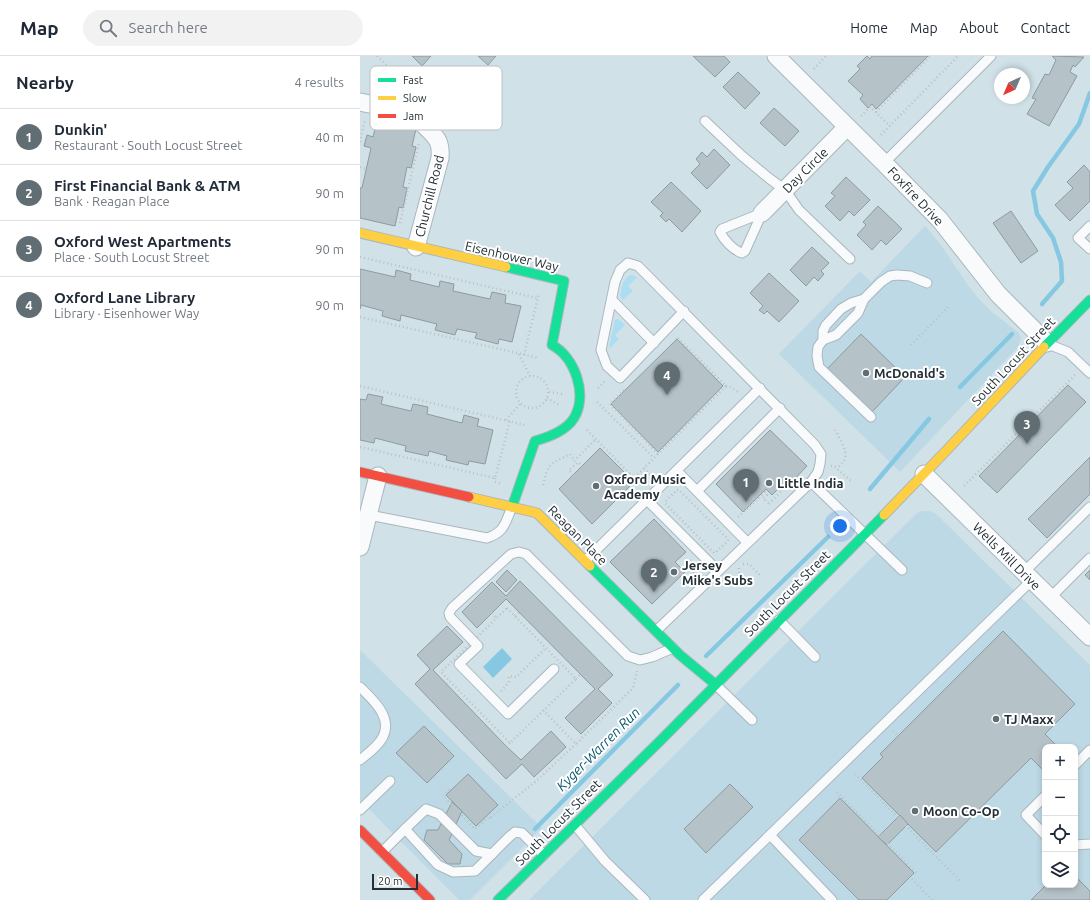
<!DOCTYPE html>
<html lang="en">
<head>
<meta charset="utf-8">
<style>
	body { margin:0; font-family:Ubuntu,sans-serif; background:#f2f2f3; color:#1f2937 }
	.controls { position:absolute; right:12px; bottom:12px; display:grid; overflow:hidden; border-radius:8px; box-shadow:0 2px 6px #0003 }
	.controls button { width:36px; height:36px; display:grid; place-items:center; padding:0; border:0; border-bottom:1px solid #e0e1e3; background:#fff; color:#1f2937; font:20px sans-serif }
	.compass { position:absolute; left:634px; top:12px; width:36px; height:36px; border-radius:50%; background:#fff; box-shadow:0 2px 6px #0003; rotate:224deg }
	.scale { position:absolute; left:12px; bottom:10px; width:46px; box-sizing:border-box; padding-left:4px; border:2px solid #243035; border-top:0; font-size:11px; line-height:14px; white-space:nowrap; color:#243035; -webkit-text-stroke:3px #fff; paint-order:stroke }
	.you { position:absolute; left:480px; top:470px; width:14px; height:14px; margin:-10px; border:3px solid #fff; border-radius:50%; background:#1a73e8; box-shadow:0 0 0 6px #1a73e833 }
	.badge { display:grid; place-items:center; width:26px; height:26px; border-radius:50%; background:#606e74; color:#fff; font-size:13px; font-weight:700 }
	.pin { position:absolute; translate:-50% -33px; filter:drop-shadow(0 1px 2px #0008) }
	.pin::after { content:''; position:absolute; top:21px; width:14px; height:12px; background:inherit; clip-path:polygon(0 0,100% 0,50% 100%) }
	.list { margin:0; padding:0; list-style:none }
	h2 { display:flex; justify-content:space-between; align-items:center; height:52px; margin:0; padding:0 16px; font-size:17px }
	h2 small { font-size:13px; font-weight:400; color:#747a83 }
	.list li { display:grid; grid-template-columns:26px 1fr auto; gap:12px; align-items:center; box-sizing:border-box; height:56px; padding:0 16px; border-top:1px solid #e0e1e3 }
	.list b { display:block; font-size:15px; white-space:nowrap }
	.list p { margin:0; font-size:13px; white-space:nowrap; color:#747a83 }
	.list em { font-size:13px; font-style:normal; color:#747a83 }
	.icon { flex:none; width:22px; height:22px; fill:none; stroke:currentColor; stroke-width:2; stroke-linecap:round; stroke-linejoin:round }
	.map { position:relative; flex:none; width:730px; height:844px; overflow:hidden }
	header { display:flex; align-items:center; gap:24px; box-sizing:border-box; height:56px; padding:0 20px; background:#fff; border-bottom:1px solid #e0e1e3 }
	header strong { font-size:19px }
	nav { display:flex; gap:22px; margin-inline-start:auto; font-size:14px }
	.search { width:280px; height:36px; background:#f2f2f3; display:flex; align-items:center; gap:10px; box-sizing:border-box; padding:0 14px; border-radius:22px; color:#747a83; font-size:15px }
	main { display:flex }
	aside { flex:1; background:#fff }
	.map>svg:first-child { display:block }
	.built { fill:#bdd9e5; fill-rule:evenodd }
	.green { fill:#adddf1 }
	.water { fill:#86c8e2 }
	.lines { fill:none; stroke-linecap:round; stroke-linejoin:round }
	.stream { stroke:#86c8e2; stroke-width:4.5 }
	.building { fill:#b5c2c8; stroke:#8e9ba0 }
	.lane-casing { stroke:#aab7bd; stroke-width:11 }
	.street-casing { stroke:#aab7bd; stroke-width:19 }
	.fast-casing { stroke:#aab7bd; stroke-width:11 }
	.slow-casing { stroke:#aab7bd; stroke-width:11 }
	.jam-casing { stroke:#aab7bd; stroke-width:11 }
	.path { stroke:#bcc1c4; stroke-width:2.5; stroke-dasharray:1 3; stroke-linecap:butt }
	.lane { stroke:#f8fafc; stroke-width:9 }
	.street { stroke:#f8fafc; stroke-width:17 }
	.fast { stroke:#16e098; stroke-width:9 }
	.slow { stroke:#ffcf43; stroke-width:9 }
	.jam { stroke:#f24e42; stroke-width:9 }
	.poi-dot { fill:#606e74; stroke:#fff; stroke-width:1.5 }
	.labels { text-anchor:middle; stroke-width:4; stroke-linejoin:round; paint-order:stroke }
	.street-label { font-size:13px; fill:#243035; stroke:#fff }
	.poi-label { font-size:13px; font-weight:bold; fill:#243035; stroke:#fff; text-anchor:start }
	.water-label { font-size:14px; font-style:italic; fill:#0c566e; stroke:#fff }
	.key { fill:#fff; stroke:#bdc1c2; stroke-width:1 }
	.key-label { font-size:11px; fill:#243035 }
</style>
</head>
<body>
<header>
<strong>Map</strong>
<div class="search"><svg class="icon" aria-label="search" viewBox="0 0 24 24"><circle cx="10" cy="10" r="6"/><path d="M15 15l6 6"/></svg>Search here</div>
<nav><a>Home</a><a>Map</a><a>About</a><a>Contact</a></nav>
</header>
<main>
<aside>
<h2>Nearby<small>4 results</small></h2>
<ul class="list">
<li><span class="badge">1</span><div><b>Dunkin'</b><p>Restaurant · South Locust Street</p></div><em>40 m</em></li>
<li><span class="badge">2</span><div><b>First Financial Bank &amp; ATM</b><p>Bank · Reagan Place</p></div><em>90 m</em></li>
<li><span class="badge">3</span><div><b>Oxford West Apartments</b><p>Place · South Locust Street</p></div><em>90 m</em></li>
<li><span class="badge">4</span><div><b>Oxford Lane Library</b><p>Library · Eisenhower Way</p></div><em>90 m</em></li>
</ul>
</aside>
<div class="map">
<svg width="730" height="844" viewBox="0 0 730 844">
	<rect width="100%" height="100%" fill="#d0e1e8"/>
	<g class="built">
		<polygon points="565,170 581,189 607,228 618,242 632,256 659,277 661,282 660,286 657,292 540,416 419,298 500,215 511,226"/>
		<path d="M562 455H569L576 458 730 609V844H169L558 456ZM685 691H715V829H685Z"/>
		<polygon points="0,594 182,772 110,844 99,844 0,744"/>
	</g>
	<g class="green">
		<path d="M271 219 277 221 268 230 273 235 263 244 260 240C262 232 262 223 271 219Z"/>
		<polygon points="257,263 260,264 265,269 255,279 259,283 250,292 249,290 255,264"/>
	</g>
	<polygon class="water" points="142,592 152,603 133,622 123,611"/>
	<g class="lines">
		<g class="stream">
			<polyline points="682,248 702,225 701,206 693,182 677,158 673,135 688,111 719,68 730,37"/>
			<polyline points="600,331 652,278"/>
			<polyline points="510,433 569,363"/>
			<polyline points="346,600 468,481"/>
			<polyline points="175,773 318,629"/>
		</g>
	</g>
	<g class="building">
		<polygon points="52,0 71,0 62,10"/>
		<polygon points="118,0 136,0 128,9"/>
		<polygon points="333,0 364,0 370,6 355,21"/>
		<polygon points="507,0 510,3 512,0 568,0 516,53 512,48 508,52 500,43 503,39 488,25 500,13 497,10"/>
		<polygon points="692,0 724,1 715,11 713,9 710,16 717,20 689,70 667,58 676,43 672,42 685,18 689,19 696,4"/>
		<polygon points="378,16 400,37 385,53 363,31"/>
		<polygon points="414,52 439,75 425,90 400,67"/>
		<polygon points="17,64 56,73 52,90 56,91 51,112 47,111 43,131 47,132 43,152 39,151 35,170 0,162 0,132 2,132 11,92 4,90 7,79 13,81"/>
		<polygon points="354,93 370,109 347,133 331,117 340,108 336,103 342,96 347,101"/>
		<polygon points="724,109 730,116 730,145 710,165 695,149 713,132 707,126"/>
		<polygon points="486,121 510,144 494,160 489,155 480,165 465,150 475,140 471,137"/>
		<polygon points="311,126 341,155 322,176 309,163 306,166 300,160 303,157 291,146"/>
		<polygon points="518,150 542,173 526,189 521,184 512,194 497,179 506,169 503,166"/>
		<polygon points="651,155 678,195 661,207 633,167"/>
		<polygon points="452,191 469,207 461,215 464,218 458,225 454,221 446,230 430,214"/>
		<polygon points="0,213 35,221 36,214 51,218 50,224 79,231 80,225 94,228 93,235 130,243 132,236 146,239 145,247 161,250 152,286 139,283 138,288 115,282 117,277 97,273 95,279 75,274 77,268 41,259 40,265 22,260 23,255 1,249 0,253"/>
		<polygon points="409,217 439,245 419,266 407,255 404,258 399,254 403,250 390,237"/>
		<polygon points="501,278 545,321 512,356 467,313"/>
		<polygon points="317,283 363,330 298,396 251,348"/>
		<polygon points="708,329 726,346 637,437 619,420"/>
		<polygon points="8,338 23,341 21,348 51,355 53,348 68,351 67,358 102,367 104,359 119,363 117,370 133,374 125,408 109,405 108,409 86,404 87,400 69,395 68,400 45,395 46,390 15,382 14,387 0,384 0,343 6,344"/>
		<polygon points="410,374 447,410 425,433 421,430 412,439 406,433 383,456 356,428"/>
		<polygon points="240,392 274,426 232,468 199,433"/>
		<polygon points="730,401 730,438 687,482 668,463"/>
		<polygon points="294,463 326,496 315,506 325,516 292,548 250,506"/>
		<polygon points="147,514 157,524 146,536 136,526"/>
		<polygon points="730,514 730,524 725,519"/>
		<polygon points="160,525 253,619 238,633 252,647 221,678 205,662 235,633 146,543 117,572 102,556 132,526 146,540"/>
		<polygon points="87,570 103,586 73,614 146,690 161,704 191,675 206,691 174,721 162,708 146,723 55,628 70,613 57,599"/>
		<polygon points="643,575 715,648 685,678 698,691 685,691 685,716 671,702 576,796 502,722 523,701 520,698"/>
		<polygon points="64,670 94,700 67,727 36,697"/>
		<polygon points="108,718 138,749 116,770 86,739"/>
		<polygon points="370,728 393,751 346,797 324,773"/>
		<polygon points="480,742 554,817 527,844 499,844 439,784"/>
		<polygon points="92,746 102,755 89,784 102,798 100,808 88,808 64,784 67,774 78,774"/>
		<polygon points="540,759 548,768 527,789 518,781"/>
		<polygon points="715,820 730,835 730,844 671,844 686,829 715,829"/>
	</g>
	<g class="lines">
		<g class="lane-casing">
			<g id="lane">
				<polyline points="345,65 381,99 410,123 425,134 439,154 490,203"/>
				<polyline points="524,107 631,0"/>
				<path d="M402 157 385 195 382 197C373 194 364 184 360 176L362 173Z"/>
				<polyline points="730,170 718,182 730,193"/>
				<polyline points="252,244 294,287"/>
				<polyline points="324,255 260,322 247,310 241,294 255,226 260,214 268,207 278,210 455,389 461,398 460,408 458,416 451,426 542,514"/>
				<polyline points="463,284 463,275 466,269 481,253 491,247 504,243"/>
				<polyline points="688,288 708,296 730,317"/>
				<polyline points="511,361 459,311 457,300 458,291 463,284 476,279 498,257 504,243 521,226 530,220 537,219 550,220 567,227"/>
				<polyline points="317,415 387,486"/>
				<polyline points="337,435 420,352"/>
				<polyline points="287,444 358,515"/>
				<path d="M9 459 127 482C145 476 145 467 152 451"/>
				<polyline points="225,505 400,332"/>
				<polyline points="664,516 730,451"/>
				<polyline points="690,542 730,502"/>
				<polyline points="419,564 455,601"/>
				<polyline points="296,575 451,426"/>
				<polyline points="194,613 148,658 99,608 118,590 90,561 89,557 92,552 151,498 159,496 166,498 268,600 280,604 292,601 313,592"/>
				<polyline points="355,628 392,664"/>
				<path d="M0 631C14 645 35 663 21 684 16 692 7 698 0 704"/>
				<polyline points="715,709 730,694"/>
				<polyline points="685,740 666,759 685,779"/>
				<polyline points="0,754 30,725"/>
				<polyline points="215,769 245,805 285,844"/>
				<polyline points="45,773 66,753 79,758 116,795 132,798"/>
				<polyline points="410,779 472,844"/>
				<polyline points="715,789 730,788"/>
				<polyline points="22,796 45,773 78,809 93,816 115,815 149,781 155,776 162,777 184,799"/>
				<polyline points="343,844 672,524"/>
			</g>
		</g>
		<g class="street-casing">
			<g id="street">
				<polyline points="416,0 524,107 580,164 638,238 687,287"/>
				<path d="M0 46C28 52 50 53 70 75 79 84 81 89 80 102L56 191"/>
				<polyline points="402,157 487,71"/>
				<polyline points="564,418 730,581"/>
				<polyline points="0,491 18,420"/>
			</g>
		</g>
		<g class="fast-casing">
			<g id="fast">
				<path d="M146 211 204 225 192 289C215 301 228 339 214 362 206 375 189 381 175 385L152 451"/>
				<polyline points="684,291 730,244"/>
				<polyline points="230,510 320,599 355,628"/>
				<polyline points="138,844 299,686 524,459"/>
			</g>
		</g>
		<g class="slow-casing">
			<g id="slow">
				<polyline points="0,177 146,211"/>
				<polyline points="109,441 177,457 230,510"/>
				<polyline points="524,459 584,397 684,291"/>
			</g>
		</g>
		<g class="jam-casing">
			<g id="jam">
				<polyline points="0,416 109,441"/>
				<polyline points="0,774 70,844"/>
			</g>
		</g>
		<g class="path">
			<polyline points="17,0 76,56 78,60"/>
			<polyline points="454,13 466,0"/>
			<polyline points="516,56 570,0"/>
			<polyline points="501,60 510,51 530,70"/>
			<polyline points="521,79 598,0"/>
			<polyline points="0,86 5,63"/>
			<polyline points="0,111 6,113"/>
			<polyline points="40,167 59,87"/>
			<polyline points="0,201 177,242"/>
			<polyline points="0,261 179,302"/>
			<polyline points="551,289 590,249"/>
			<polyline points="159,298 170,320"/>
			<polyline points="164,299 179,237"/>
			<circle cx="172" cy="336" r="16"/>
			<polyline points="0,330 165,369"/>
			<polyline points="366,330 370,331 380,337"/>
			<polyline points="238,332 246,324"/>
			<polyline points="264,334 250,348 298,398"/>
			<polyline points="189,336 203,338"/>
			<polyline points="187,342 201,350"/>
			<polyline points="237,346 294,402"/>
			<polyline points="146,364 161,347"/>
			<polyline points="227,374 274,422 366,330 317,281 316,283"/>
			<path d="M475 374C479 381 489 397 484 405 482 408 479 410 477 413"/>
			<polyline points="0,391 135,422 150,365"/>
			<polyline points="471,410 474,410 492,426"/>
			<polyline points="284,412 293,422"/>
			<polyline points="213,419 209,414 218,406 222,410"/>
			<polyline points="135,422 135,426 142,428"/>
			<path d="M183 429C188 407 190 408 210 398L214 405 236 383"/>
			<polyline points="604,430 715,319"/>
			<polygon points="317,434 319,434 368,483 368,485 356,496 354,497 305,447 306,445"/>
			<polyline points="409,448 423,433 424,435"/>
			<polyline points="378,461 405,436 407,439 403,442 408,447"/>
			<polyline points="383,508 389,508 400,519"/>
			<polyline points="379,512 379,518 390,528"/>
			<polyline points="322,513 331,504"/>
			<polyline points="337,520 334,517 339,511"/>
			<polygon points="147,552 216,623 150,687 81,616"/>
			<polyline points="132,557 136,562"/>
			<polyline points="155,560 160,556"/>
			<polyline points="216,623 221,618"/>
			<polyline points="87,628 90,625"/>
			<polyline points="141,635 149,626 149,620 156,621 186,592"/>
			<polyline points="183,654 216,688 273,632 277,615"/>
			<polyline points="533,675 538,680"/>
			<polyline points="146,690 150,687"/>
			<polyline points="495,718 600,825"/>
			<polyline points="89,733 83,740 115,773 130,760 131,761 175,726 216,688"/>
			<polyline points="477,736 557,818"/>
			<polyline points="552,823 572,844"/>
		</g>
		<use href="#lane" class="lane"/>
		<use href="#street" class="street"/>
		<use href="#fast" class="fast"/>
		<use href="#slow" class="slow"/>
		<use href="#jam" class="jam"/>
	</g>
	<g class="poi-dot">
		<circle cx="506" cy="317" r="4"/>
		<circle cx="409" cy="427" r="4"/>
		<circle cx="236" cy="430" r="4"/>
		<circle cx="314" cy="516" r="4"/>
		<circle cx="636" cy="663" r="4"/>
		<circle cx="555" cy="755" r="4"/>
	</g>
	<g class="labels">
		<g class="street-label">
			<text transform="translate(445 114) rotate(-45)" y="5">Day Circle</text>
			<text transform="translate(69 140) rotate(-76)" y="5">Churchill Road</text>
			<text transform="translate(556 140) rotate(47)" y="5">Foxfire Drive</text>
			<text transform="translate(152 200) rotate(13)" y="5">Eisenhower Way</text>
			<text transform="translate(653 305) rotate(-47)" y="5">South Locust Street</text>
			<text transform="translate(218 479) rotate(45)" y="5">Reagan Place</text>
			<text transform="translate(647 500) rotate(45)" y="5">Wells Mill Drive</text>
			<text transform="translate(427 537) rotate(-45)" y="5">South Locust Street</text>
			<text transform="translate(198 766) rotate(-45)" y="5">South Locust Street</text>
		</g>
		<g class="poi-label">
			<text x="514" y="322">McDonald's</text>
			<text x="244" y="428">Oxford Music<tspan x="244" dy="15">Academy</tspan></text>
			<text x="417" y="432">Little India</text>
			<text x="322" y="514">Jersey<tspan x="322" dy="15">Mike's Subs</tspan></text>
			<text x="644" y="668">TJ Maxx</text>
			<text x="563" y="760">Moon Co-Op</text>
		</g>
		<g class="water-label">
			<text transform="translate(238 693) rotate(-45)" y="5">Kyger-Warren Run</text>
		</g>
	</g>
	<rect x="10" y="10" width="132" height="64" rx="6" class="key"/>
	<rect x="18" y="22" width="18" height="4" fill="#16e098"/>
	<rect x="18" y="40" width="18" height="4" fill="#ffcf43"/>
	<rect x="18" y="58" width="18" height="4" fill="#f24e42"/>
	<g class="key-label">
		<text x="43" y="28">Fast</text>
		<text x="43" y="46">Slow</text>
		<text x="43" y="64">Jam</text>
	</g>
</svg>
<div class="controls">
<button>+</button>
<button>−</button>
<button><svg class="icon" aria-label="locate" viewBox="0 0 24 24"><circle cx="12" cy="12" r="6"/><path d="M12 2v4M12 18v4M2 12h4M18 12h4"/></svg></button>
<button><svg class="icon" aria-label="layers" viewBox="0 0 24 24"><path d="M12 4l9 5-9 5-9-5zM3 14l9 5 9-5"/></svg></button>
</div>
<svg class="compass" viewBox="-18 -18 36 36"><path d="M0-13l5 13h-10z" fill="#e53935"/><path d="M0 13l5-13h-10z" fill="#747a83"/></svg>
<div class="scale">20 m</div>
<div class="you"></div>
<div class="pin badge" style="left:386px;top:446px">1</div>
<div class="pin badge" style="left:294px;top:536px">2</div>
<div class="pin badge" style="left:667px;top:388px">3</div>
<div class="pin badge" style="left:307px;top:339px">4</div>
</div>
</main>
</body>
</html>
